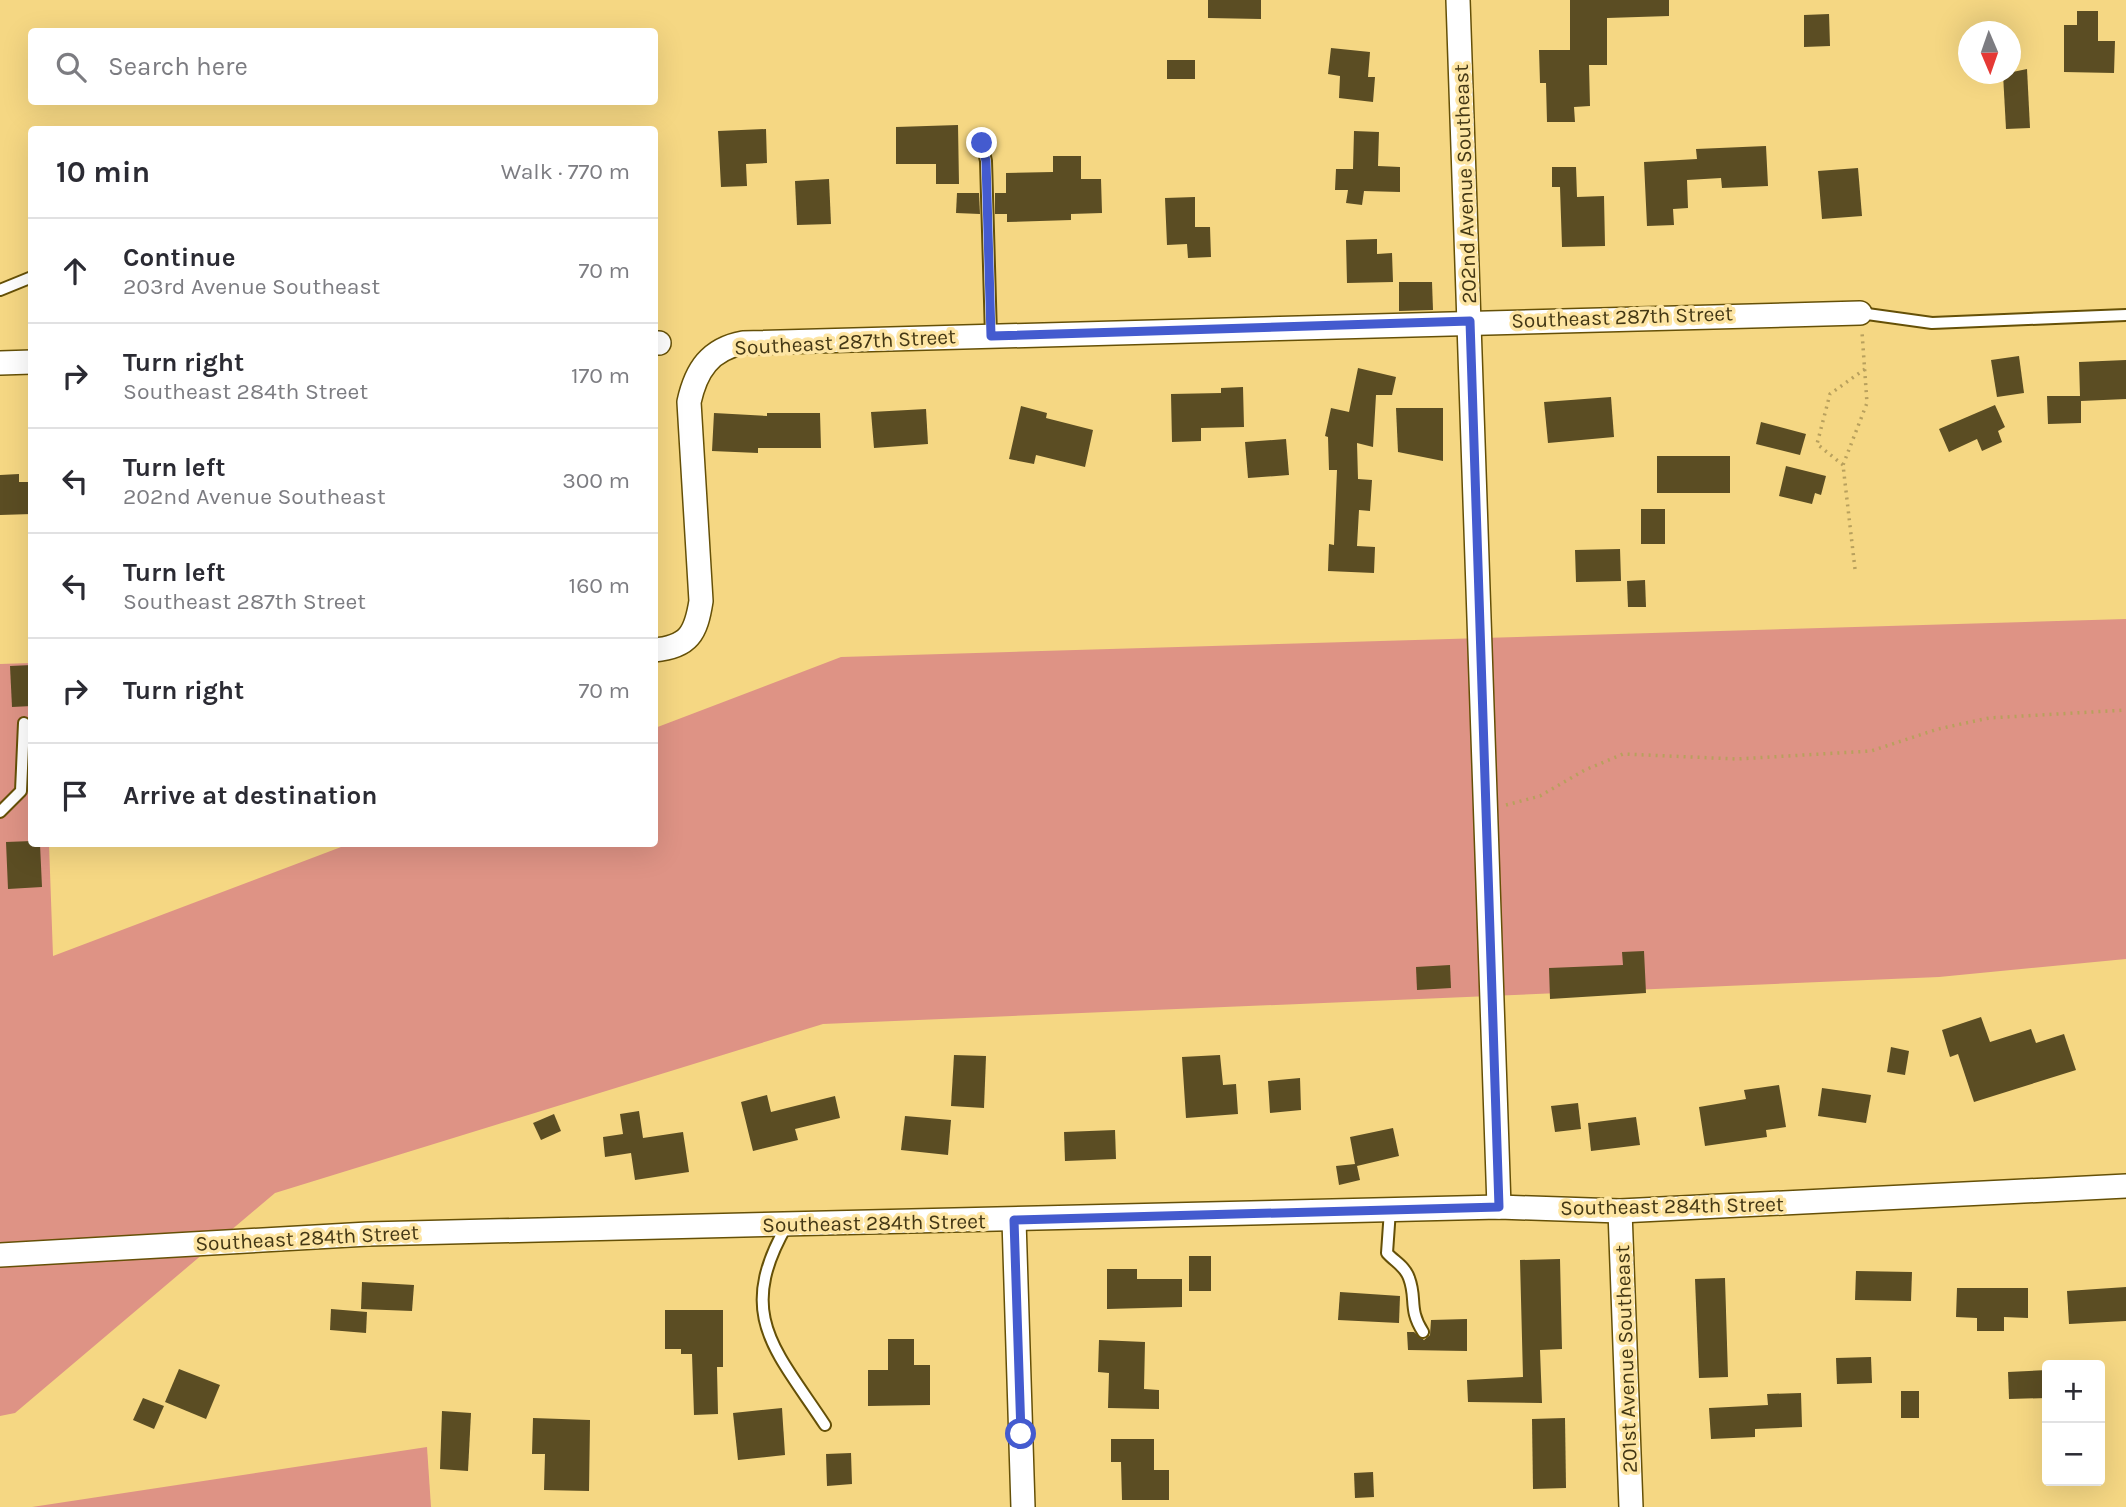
<!DOCTYPE html>
<html lang="en">
<head>
<meta charset="utf-8">
<style>
	body { margin:0; font-family:Karla,sans-serif; background:#f2f2f3; color:#2b2b33 }
	.controls { position:absolute; right:21px; bottom:21px; display:grid; overflow:hidden; border-radius:7px; box-shadow:0 7px 28px #0002 }
	.controls button { width:63px; height:63px; display:grid; place-items:center; padding:0; border:0; border-bottom:2px solid #e1e1e2; background:#fff; color:#2b2b33; font:35px sans-serif }
	.compass { position:absolute; left:1958px; top:21px; width:63px; height:63px; border-radius:50%; background:#fff; box-shadow:0 7px 28px #0002; rotate:178deg }
	.stop { position:absolute; width:21px; height:21px; margin:-16px; border:5px solid #445bcf; border-radius:50%; background:#fff }
	.stop.end { background:#445bcf; border-color:#fff; box-shadow:0 2px 7px #0008 }
	.list { margin:0; padding:0; list-style:none }
	h2 { display:flex; justify-content:space-between; align-items:center; height:91px; margin:0; padding:0 28px; font-size:30px }
	h2 small { font-size:23px; font-weight:400; color:#7c7c81 }
	.list li { display:grid; grid-template-columns:46px 1fr auto; gap:21px; align-items:center; box-sizing:border-box; height:105px; padding:0 28px; border-top:2px solid #e1e1e2 }
	.list b { display:block; font-size:26px; white-space:nowrap }
	.list p { margin:0; font-size:23px; white-space:nowrap; color:#7c7c81 }
	.list em { font-size:23px; font-style:normal; color:#7c7c81 }
	.icon { flex:none; width:38px; height:38px; fill:none; stroke:currentColor; stroke-width:2; stroke-linecap:round; stroke-linejoin:round }
	.map { position:relative; flex:none; width:2126px; height:1507px; overflow:hidden }
	.search { position:absolute; background:#fff; box-shadow:0 7px 28px #0002; left:28px; top:28px; width:630px; height:77px; display:flex; align-items:center; gap:18px; box-sizing:border-box; padding:0 24px; border-radius:7px; color:#7c7c81; font-size:26px }
	.panel { position:absolute; background:#fff; box-shadow:0 7px 28px #0002; left:28px; top:126px; width:630px; height:721px; border-radius:7px }
	.map>svg:first-child { display:block }
	.green { fill:#de9385 }
	.building { fill:#5b4d23 }
	.lines { fill:none; stroke-linecap:round; stroke-linejoin:round }
	.lane-casing { stroke:#655007; stroke-width:14 }
	.street-casing { stroke:#655007; stroke-width:26 }
	.path { stroke:#b8a05d; stroke-width:3.5; stroke-dasharray:2 5; stroke-linecap:butt }
	.lane { stroke:#fff; stroke-width:10 }
	.street { stroke:#fff; stroke-width:23 }
	.route { stroke:#445bcf; stroke-width:9 }
	.labels { text-anchor:middle; stroke-width:7; stroke-linejoin:round; paint-order:stroke }
	.street-label { font-size:21px; fill:#433714; stroke:#fde5a3 }
</style>
</head>
<body>
<div class="map">
<svg width="2126" height="1507" viewBox="0 0 2126 1507">
	<rect width="100%" height="100%" fill="#f5d783"/>
	<g class="green">
		<polygon points="2126,619 2126,959 1939,977 823,1024 275,1193 15,1413 0,1416 0,664 31,663 32,844 49,844 53,956 349,844 654,844 655,728 841,657"/>
		<polygon points="427,1447 431,1507 32,1507"/>
	</g>
	<g class="building">
		<polygon points="1208,0 1261,0 1261,19 1208,18"/>
		<polygon points="1570,0 1669,0 1669,16 1607,18 1607,65 1589,65 1590,106 1574,107 1575,122 1547,122 1546,83 1540,83 1539,50 1570,50"/>
		<polygon points="2077,11 2098,11 2098,41 2115,41 2114,73 2064,72 2064,25 2077,25"/>
		<polygon points="1829,14 1830,46 1804,47 1804,15"/>
		<polygon points="1331,48 1370,52 1368,77 1375,77 1373,102 1339,98 1340,76 1328,74"/>
		<rect x="1167" y="60" width="28" height="19"/>
		<polygon points="2027,69 2030,128 2006,129 2003,74"/>
		<polygon points="958,125 959,184 936,184 936,164 896,164 896,127"/>
		<polygon points="766,129 767,163 746,164 747,186 721,187 718,131"/>
		<polygon points="1354,131 1379,132 1378,166 1400,167 1400,192 1364,191 1362,205 1346,203 1348,190 1335,190 1336,169 1353,169"/>
		<polygon points="1766,146 1768,186 1722,188 1721,178 1687,180 1688,208 1673,209 1674,225 1647,226 1644,162 1697,159 1696,149"/>
		<polygon points="1053,156 1081,156 1081,179 1101,179 1102,213 1071,214 1071,220 1007,222 1007,214 995,214 995,193 1006,193 1006,173 1053,172"/>
		<polygon points="1552,167 1576,167 1577,197 1604,196 1605,246 1562,247 1560,187 1552,187"/>
		<polygon points="1858,168 1862,216 1822,219 1818,171"/>
		<polygon points="829,179 831,224 797,225 795,181"/>
		<polygon points="957,193 979,193 980,214 956,213"/>
		<polygon points="1195,197 1195,227 1210,227 1211,257 1188,258 1187,244 1167,245 1165,198"/>
		<polygon points="1377,239 1377,254 1392,253 1393,282 1347,283 1346,240"/>
		<polygon points="1399,282 1432,282 1433,310 1399,311"/>
		<polygon points="2019,356 2024,393 1997,397 1991,360"/>
		<polygon points="2126,360 2126,399 2081,401 2081,423 2048,424 2047,396 2080,396 2079,362"/>
		<polygon points="1358,368 1396,377 1392,395 1376,395 1373,447 1357,443 1358,479 1372,480 1370,511 1359,510 1357,546 1375,547 1374,573 1328,571 1329,544 1334,545 1337,470 1329,470 1328,437 1325,436 1331,408 1349,412"/>
		<polygon points="1243,387 1244,427 1201,428 1201,441 1172,442 1171,394 1221,393 1221,388"/>
		<polygon points="1611,397 1614,437 1548,443 1544,402"/>
		<polygon points="1995,405 2005,427 1998,431 2002,442 1982,451 1977,439 1949,452 1939,429"/>
		<polygon points="1021,406 1047,413 1046,418 1093,430 1085,467 1036,455 1034,464 1009,459"/>
		<polygon points="1396,408 1443,408 1443,461 1398,452"/>
		<polygon points="926,409 928,444 874,448 871,412"/>
		<polygon points="714,413 767,416 767,413 820,413 821,448 758,448 758,453 712,451"/>
		<polygon points="1761,422 1806,434 1800,455 1756,444"/>
		<polygon points="1286,439 1289,475 1248,478 1245,442"/>
		<rect x="1657" y="456" width="73" height="37"/>
		<polygon points="1786,466 1826,476 1821,495 1815,493 1812,504 1779,496"/>
		<polygon points="19,474 19,482 32,482 32,514 0,515 0,475"/>
		<rect x="1641" y="509" width="24" height="35"/>
		<polygon points="1620,549 1621,581 1576,582 1575,550"/>
		<polygon points="1645,580 1646,607 1628,607 1627,581"/>
		<polygon points="32,665 32,706 12,707 10,666"/>
		<polygon points="32,841 32,844 40,844 42,887 8,889 6,842"/>
		<polygon points="1644,951 1646,993 1550,999 1549,968 1623,965 1622,952"/>
		<polygon points="1450,965 1451,988 1417,990 1416,967"/>
		<polygon points="1981,1017 1990,1042 2031,1029 2036,1043 2064,1034 2076,1070 1974,1102 1958,1054 1950,1057 1942,1030"/>
		<polygon points="1891,1047 1909,1051 1905,1075 1887,1072"/>
		<polygon points="954,1055 986,1056 984,1108 951,1106"/>
		<polygon points="1220,1055 1223,1085 1236,1084 1238,1114 1186,1118 1182,1057"/>
		<polygon points="1300,1078 1301,1110 1270,1113 1268,1081"/>
		<polygon points="1779,1085 1786,1127 1766,1130 1767,1137 1705,1146 1699,1107 1746,1099 1744,1090"/>
		<polygon points="1822,1088 1871,1095 1866,1123 1818,1116"/>
		<polygon points="767,1095 771,1112 835,1096 840,1118 795,1129 798,1140 753,1151 741,1102"/>
		<polygon points="1578,1103 1581,1129 1555,1132 1551,1106"/>
		<polygon points="639,1111 643,1138 683,1132 689,1172 635,1180 631,1153 605,1157 603,1137 623,1134 620,1114"/>
		<polygon points="554,1114 561,1131 541,1140 533,1123"/>
		<polygon points="905,1116 951,1120 948,1155 901,1150"/>
		<polygon points="1636,1117 1640,1145 1591,1151 1588,1123"/>
		<polygon points="1393,1128 1399,1156 1357,1166 1360,1180 1339,1185 1336,1166 1355,1164 1350,1137"/>
		<polygon points="1115,1130 1116,1159 1065,1161 1064,1132"/>
		<rect x="1189" y="1256" width="22" height="35"/>
		<polygon points="1560,1259 1562,1349 1540,1350 1542,1403 1468,1402 1467,1380 1523,1377 1520,1260"/>
		<polygon points="1107,1269 1137,1269 1137,1279 1182,1279 1182,1307 1107,1309"/>
		<polygon points="1856,1271 1912,1272 1911,1301 1855,1300"/>
		<polygon points="1725,1278 1728,1377 1699,1378 1695,1279"/>
		<polygon points="362,1282 414,1285 412,1311 361,1309"/>
		<polygon points="2126,1287 2126,1321 2069,1324 2067,1291"/>
		<polygon points="1957,1288 2028,1288 2028,1318 2004,1317 2004,1331 1977,1331 1977,1318 1956,1317"/>
		<polygon points="1340,1292 1400,1296 1399,1323 1338,1320"/>
		<polygon points="331,1309 367,1312 366,1333 330,1330"/>
		<polygon points="665,1310 723,1310 723,1367 717,1367 718,1414 694,1415 692,1354 681,1354 681,1349 665,1349"/>
		<polygon points="1467,1319 1467,1351 1408,1350 1407,1332 1414,1332 1424,1340 1430,1335 1431,1320"/>
		<polygon points="888,1339 914,1339 914,1365 930,1365 930,1405 868,1406 868,1370 888,1370"/>
		<polygon points="1099,1340 1145,1342 1144,1389 1159,1390 1159,1409 1108,1408 1109,1373 1098,1372"/>
		<polygon points="1871,1357 1872,1383 1837,1384 1836,1358"/>
		<polygon points="179,1369 220,1385 206,1419 165,1402"/>
		<polygon points="2047,1370 2047,1398 2009,1399 2008,1372"/>
		<rect x="1901" y="1391" width="18" height="27"/>
		<polygon points="1801,1393 1802,1427 1755,1429 1755,1437 1711,1439 1709,1408 1768,1405 1767,1394"/>
		<polygon points="143,1398 164,1406 154,1429 133,1420"/>
		<polygon points="782,1408 785,1455 738,1460 733,1413"/>
		<polygon points="442,1411 471,1413 468,1471 440,1469"/>
		<polygon points="533,1418 590,1420 589,1491 544,1490 545,1454 532,1454"/>
		<polygon points="1565,1418 1566,1488 1533,1489 1532,1419"/>
		<polygon points="1111,1439 1154,1439 1154,1470 1169,1470 1169,1500 1122,1500 1121,1462 1111,1462"/>
		<polygon points="851,1453 852,1484 827,1486 826,1454"/>
		<polygon points="1373,1472 1374,1497 1355,1498 1354,1473"/>
	</g>
	<g class="lines">
		<g class="lane-casing">
			<g id="lane">
				<polyline points="982,143 986,161 991,336"/>
				<polyline points="0,290 32,277"/>
				<polyline points="1860,313 1932,323 2126,315"/>
				<polyline points="0,812 21,791 24,723"/>
				<path d="M1390 1210 1387 1253C1395 1262 1405 1266 1409 1278 1417 1299 1408 1309 1423 1332"/>
				<path d="M787 1225C735 1315 775 1349 825 1425"/>
			</g>
		</g>
		<g class="street-casing">
			<g id="street">
				<polyline points="1458,0 1499,1207"/>
				<polyline points="654,343 659,343"/>
				<polyline points="0,363 32,362"/>
				<path d="M654 650C689 647 696 633 701 601L689 402C696 370 710 349 743 343L1860 313"/>
				<polyline points="1620,1211 1631,1507"/>
				<polyline points="1014,1220 1023,1507"/>
				<polyline points="0,1255 368,1234 1499,1207 1620,1211 2126,1186"/>
			</g>
		</g>
		<g class="path">
			<polyline points="1843,465 1817,444 1830,394 1865,369"/>
			<polyline points="1855,569 1843,465 1867,403 1862,332"/>
			<polyline points="1506,805 1540,796 1585,770 1623,754 1737,759 1871,751 1938,729 1989,718 2126,710"/>
		</g>
		<use href="#lane" class="lane"/>
		<use href="#street" class="street"/>
	</g>
	<g class="lines">
		<polyline class="route" points="982,143 986,161 991,336 1470,321 1499,1207 1014,1220 1021,1434"/>
	</g>
	<g class="labels">
		<g class="street-label">
			<text transform="translate(1465 184) rotate(-92)" y="7">202nd Avenue Southeast</text>
			<text transform="translate(1622 317) rotate(-2)" y="7">Southeast 287th Street</text>
			<text transform="translate(845 342) rotate(-3)" y="7">Southeast 287th Street</text>
			<text transform="translate(1672 1206) rotate(-1)" y="7">Southeast 284th Street</text>
			<text transform="translate(874 1223) rotate(-1)" y="7">Southeast 284th Street</text>
			<text transform="translate(307 1238) rotate(-3)" y="7">Southeast 284th Street</text>
			<text transform="translate(1626 1359) rotate(-92)" y="7">201st Avenue Southeast</text>
		</g>
	</g>
</svg>
<div class="controls">
<button>+</button>
<button>−</button>
</div>
<svg class="compass" viewBox="-18 -18 36 36"><path d="M0-13l5 13h-10z" fill="#e53935"/><path d="M0 13l5-13h-10z" fill="#7c7c81"/></svg>
<div class="stop" style="left:1021px;top:1434px"></div>
<div class="stop end" style="left:982px;top:143px"></div>
<div class="search"><svg class="icon" aria-label="search" viewBox="0 0 24 24"><circle cx="10" cy="10" r="6"/><path d="M15 15l6 6"/></svg>Search here</div>
<section class="panel">
<h2>10 min<small>Walk · 770 m</small></h2>
<ul class="list">
<li><svg class="icon" aria-label="ahead" viewBox="0 0 24 24"><path d="M12 20V5M6 11l6-6 6 6"/></svg><div><b>Continue</b><p>203rd Avenue Southeast</p></div><em>70 m</em></li>
<li><svg class="icon" aria-label="right" viewBox="0 0 24 24"><path d="M7 20v-9h11M14 6l5 5-5 5"/></svg><div><b>Turn right</b><p>Southeast 284th Street</p></div><em>170 m</em></li>
<li><svg class="icon" aria-label="left" viewBox="0 0 24 24"><path d="M17 20v-9H6M10 6l-5 5 5 5"/></svg><div><b>Turn left</b><p>202nd Avenue Southeast</p></div><em>300 m</em></li>
<li><svg class="icon" aria-label="left" viewBox="0 0 24 24"><path d="M17 20v-9H6M10 6l-5 5 5 5"/></svg><div><b>Turn left</b><p>Southeast 287th Street</p></div><em>160 m</em></li>
<li><svg class="icon" aria-label="right" viewBox="0 0 24 24"><path d="M7 20v-9h11M14 6l5 5-5 5"/></svg><div><b>Turn right</b></div><em>70 m</em></li>
<li><svg class="icon" aria-label="arrive" viewBox="0 0 24 24"><path d="M6 21V4h12l-3 4 3 4H6"/></svg><div><b>Arrive at destination</b></div></li>
</ul>
</section>
</div>
</body>
</html>
